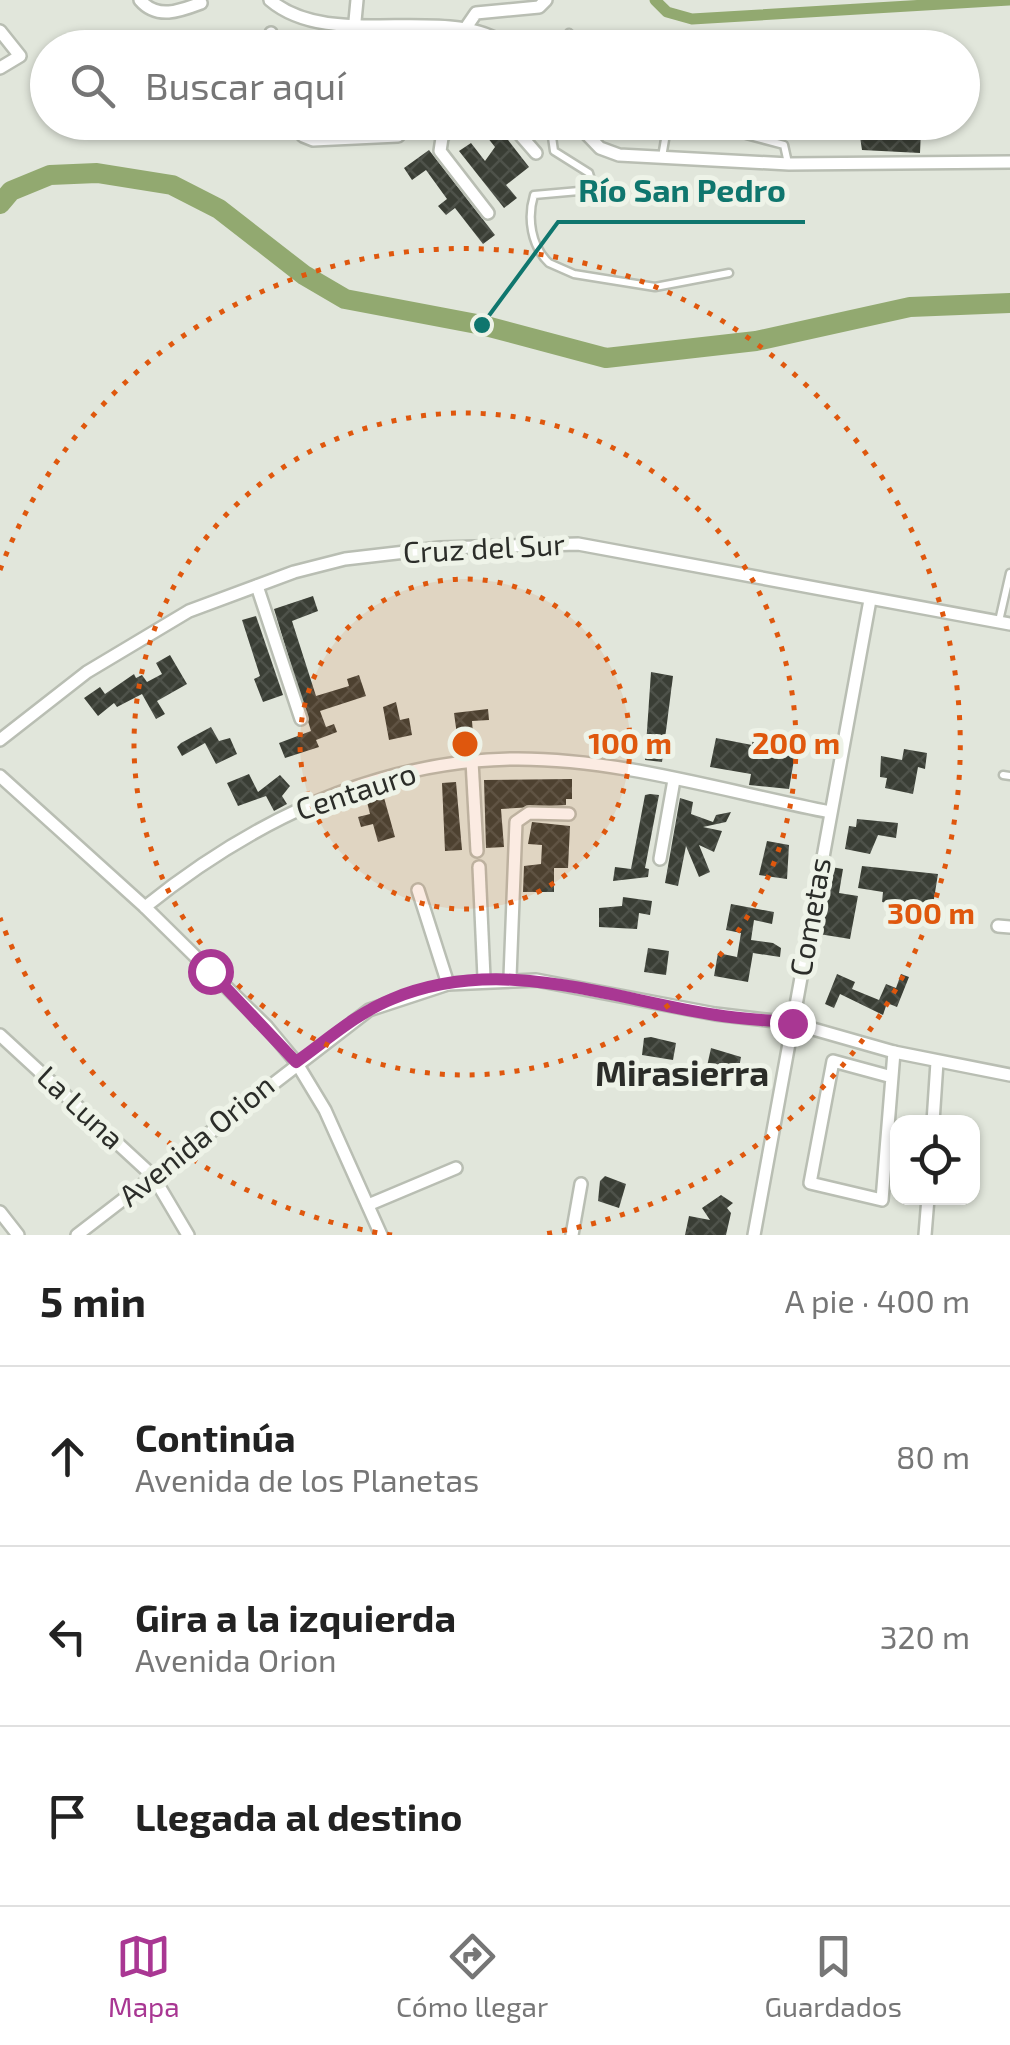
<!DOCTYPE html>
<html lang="es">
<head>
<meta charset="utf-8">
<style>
	body { margin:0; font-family:"Exo 2",sans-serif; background:#f2f2f2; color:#222 }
	.controls { position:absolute; right:30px; bottom:30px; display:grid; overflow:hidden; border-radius:20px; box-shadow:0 2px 8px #0004 }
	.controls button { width:90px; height:90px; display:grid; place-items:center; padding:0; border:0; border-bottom:2px solid #e0e0e0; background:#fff; color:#222; font:50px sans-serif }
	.stop { position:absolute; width:30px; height:30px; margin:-22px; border:8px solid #a93793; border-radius:50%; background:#fff }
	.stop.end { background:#a93793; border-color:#fff; box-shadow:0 2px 10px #0008 }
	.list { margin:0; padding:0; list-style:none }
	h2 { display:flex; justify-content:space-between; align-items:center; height:130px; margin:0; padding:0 40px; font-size:42px }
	h2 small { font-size:32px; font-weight:400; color:#767676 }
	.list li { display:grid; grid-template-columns:65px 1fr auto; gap:30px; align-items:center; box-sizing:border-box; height:180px; padding:0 40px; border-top:2px solid #e0e0e0 }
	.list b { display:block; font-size:38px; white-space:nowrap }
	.list p { margin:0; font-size:32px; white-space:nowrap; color:#767676 }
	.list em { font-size:32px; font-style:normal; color:#767676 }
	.icon { flex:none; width:55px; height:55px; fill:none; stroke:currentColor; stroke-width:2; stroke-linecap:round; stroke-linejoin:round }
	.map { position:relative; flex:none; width:1010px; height:1235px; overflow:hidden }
	.search { position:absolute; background:#fff; box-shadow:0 2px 8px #0004; left:30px; right:30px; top:30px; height:110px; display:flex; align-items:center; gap:25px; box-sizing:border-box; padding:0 35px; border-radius:55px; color:#767676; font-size:38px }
	.sheet { height:670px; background:#fff }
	nav { display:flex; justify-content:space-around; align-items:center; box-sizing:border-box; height:140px; border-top:2px solid #e0e0e0; background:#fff; font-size:28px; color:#767676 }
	nav a { display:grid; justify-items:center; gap:5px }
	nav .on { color:#a93793 }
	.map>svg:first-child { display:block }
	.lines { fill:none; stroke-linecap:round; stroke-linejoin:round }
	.canal { stroke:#92a970; stroke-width:11 }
	.river { stroke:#92a970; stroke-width:20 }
	.building { fill:url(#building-cross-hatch) }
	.service-casing { stroke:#b9beb3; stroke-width:11 }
	.minor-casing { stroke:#b9beb3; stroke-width:16 }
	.service { stroke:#fff; stroke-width:6 }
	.minor { stroke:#fff; stroke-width:11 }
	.route { stroke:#a93793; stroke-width:12 }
	.ring { fill:none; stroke:#df570d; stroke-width:5; stroke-dasharray:5 10 }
	.labels { text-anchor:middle; stroke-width:10; stroke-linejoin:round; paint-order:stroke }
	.street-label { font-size:30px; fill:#2b2d29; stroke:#eef3e8 }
	.quarter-label { font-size:35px; font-weight:bold; fill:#2b2d29; stroke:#eef3e8 }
	.centre { fill:#df570d; stroke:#eef3e8; stroke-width:5 }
	.ring-label { font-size:30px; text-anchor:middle; font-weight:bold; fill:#df570d; stroke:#eef3e8; stroke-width:10; stroke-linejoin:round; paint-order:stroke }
	.leader { fill:none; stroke:#0f766e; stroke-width:4 }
	.callout-dot { fill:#0f766e; stroke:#eef3e8; stroke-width:4 }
	.callout-label { font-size:32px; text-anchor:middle; font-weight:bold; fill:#0f766e; stroke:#eef3e8; stroke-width:10; stroke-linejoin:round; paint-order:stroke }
</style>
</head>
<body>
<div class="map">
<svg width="1010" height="1235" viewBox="0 0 1010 1235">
	<defs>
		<pattern id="building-cross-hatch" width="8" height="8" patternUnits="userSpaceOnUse" patternTransform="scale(2.5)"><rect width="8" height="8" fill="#3a3e35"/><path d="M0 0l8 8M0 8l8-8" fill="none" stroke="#4e524a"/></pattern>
	</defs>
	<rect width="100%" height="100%" fill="#e1e6db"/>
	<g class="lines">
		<polyline class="canal" points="655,0 667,12 692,19 1009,0"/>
		<polyline class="river" points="0,204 11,191 50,175 97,173 172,185 219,209 304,275 345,299 482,325 606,358 756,341 910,307 1010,303"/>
	</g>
	<g class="building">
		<polygon points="475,122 494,122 529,167 506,185 517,198 504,208 459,151 471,143 485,161 495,147"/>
		<polygon points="865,126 921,130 920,153 862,150 859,130 865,131"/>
		<polygon points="429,150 495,235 483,244 455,208 446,215 438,206 447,199 426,170 412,180 404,168"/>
		<polygon points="313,596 318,611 292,621 316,696 349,686 347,679 359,675 366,696 320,711 326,727 334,724 337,732 316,740 319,747 285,758 279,743 311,731 274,609"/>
		<polygon points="256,616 283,695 263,702 254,679 260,676 242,620"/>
		<polygon points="170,655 187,684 157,701 165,714 156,719 142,694 117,707 114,703 98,716 84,698 100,687 105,694 134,674 136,678 142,675 147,682 162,674 156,663"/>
		<polygon points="651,672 673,676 662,762 645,760"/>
		<polygon points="396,702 400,720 409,718 412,735 389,740 383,707"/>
		<polygon points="488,709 489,720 472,721 473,733 457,735 454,713"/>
		<polygon points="211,727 219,741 230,738 237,754 216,764 205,743 182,756 177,747 181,743"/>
		<polygon points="753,737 768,740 766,746 795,754 789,789 749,785 751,774 710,767 716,738 752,745"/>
		<polygon points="904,749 927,753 925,769 918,767 913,794 885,788 887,778 880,777 881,756 902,760"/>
		<polygon points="249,774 258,792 280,775 290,786 282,796 287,804 274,811 266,796 238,806 227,783"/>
		<polygon points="572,779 572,799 566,799 566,805 501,809 504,847 486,848 484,780"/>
		<polygon points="456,782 462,850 445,851 442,783"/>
		<polygon points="383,794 395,837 378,842 373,824 361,827 358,817 370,814 366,798"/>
		<polygon points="650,794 659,795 645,868 649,869 648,877 613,881 615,867 631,869 645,795"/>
		<polygon points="680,798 693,802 691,814 713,822 716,815 731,812 726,822 703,827 722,831 714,852 699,845 710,872 699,877 686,846 678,886 665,883"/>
		<polygon points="857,819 898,823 896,838 878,835 870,854 845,849 849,826 856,827"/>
		<polygon points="532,822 570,826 568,868 554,868 554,892 523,892 524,866 541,864 542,845 528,844"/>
		<polygon points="767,841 789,845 787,879 759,875"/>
		<polygon points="862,866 938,874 932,911 882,902 883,892 858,888"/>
		<polygon points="831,867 843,869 839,893 858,896 850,939 819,934"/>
		<polygon points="623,897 652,901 650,915 639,913 637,929 599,927 599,908 622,906"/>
		<polygon points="731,904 774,912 772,924 754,920 751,940 773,943 781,948 780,957 753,953 748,982 714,976 718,953 737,957 741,933 726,930"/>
		<polygon points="648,948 669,951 666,975 644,972"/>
		<polygon points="837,974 855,982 852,989 879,1000 886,984 896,988 901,974 909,977 897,1007 887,1003 883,1015 840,994 834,1008 825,1004"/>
		<polygon points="651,1037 676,1043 673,1060 642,1055 644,1038"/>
		<polygon points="711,1048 741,1057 738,1073 706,1071"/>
		<polygon points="605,1176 626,1184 619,1208 598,1201 600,1181"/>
		<polygon points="721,1195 733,1203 727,1208 731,1213 726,1235 685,1235 689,1216 710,1220 702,1208"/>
	</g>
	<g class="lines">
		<g class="service-casing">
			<g id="service">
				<polyline points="569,33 582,48"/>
				<path d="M557 122 552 137 554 151 589 173 592 183 579 191 534 195C527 218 531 246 549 263L574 274 655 287 729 273"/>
				<polyline points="742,122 746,135 784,145 788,163"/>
				<polyline points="662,157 668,122"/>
				<polyline points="999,621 1010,573"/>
				<polyline points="1003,775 1010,776"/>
			</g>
		</g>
		<g class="minor-casing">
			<g id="minor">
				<path d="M140 0C157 20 180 11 201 3"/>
				<path d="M270 0C332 53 452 0 511 48"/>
				<polyline points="355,21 357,0"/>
				<polyline points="0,31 20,56 0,68"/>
				<polyline points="271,33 275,48"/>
				<polyline points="452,48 476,13 539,7 546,0"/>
				<polyline points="299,122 303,136 313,140 398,136 409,122"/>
				<polyline points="453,122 442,138 440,151 488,213"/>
				<polyline points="509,122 536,153"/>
				<polyline points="575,122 600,148 619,155 789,164 1010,162"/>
				<polyline points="257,586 301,719"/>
				<polyline points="0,740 87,672 189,611 294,572 345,559 440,548 578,544 1010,624"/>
				<polyline points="472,761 477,851"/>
				<polyline points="0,776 145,907 267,1027 296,1062 325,1110 381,1235"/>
				<polyline points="660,859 674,780"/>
				<polyline points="479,867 484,978"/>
				<polyline points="418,890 448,984"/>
				<path d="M145 907C252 821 374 761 514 759 618 758 727 792 830 812"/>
				<polyline points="998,926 1010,927"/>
				<polyline points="510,977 516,822 529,813 569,814"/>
				<polyline points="0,1035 153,1176 188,1235"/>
				<polyline points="892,1077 833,1061 810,1183 882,1200 894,1052"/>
				<polyline points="933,1122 937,1062"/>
				<polyline points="368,1205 456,1168"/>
				<polyline points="0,1212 18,1235"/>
				<polyline points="77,1235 369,1010 448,984 536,980 715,1014 792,1023 894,1052 1010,1075"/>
				<polyline points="572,1235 581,1184"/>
				<polyline points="754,1235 870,600"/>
				<polyline points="925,1235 928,1198"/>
			</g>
		</g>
		<use href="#service" class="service"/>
		<use href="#minor" class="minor"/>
	</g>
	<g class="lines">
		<path class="route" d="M210 971 296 1062C327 1040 357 1013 392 999 500 954 607 998 716 1015 741 1019 767 1020 792 1023"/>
	</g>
	<circle cx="465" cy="744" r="165" fill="#df570d" fill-opacity=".12"/>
	<g class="ring">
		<circle cx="465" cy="744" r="165"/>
		<circle cx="465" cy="744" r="331"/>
		<path d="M392 1235A496 496 0 0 1 0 918M0 570A496 496 0 1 1 538 1235"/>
	</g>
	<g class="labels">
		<g class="street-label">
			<text transform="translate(484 549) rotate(-3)" y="10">Cruz del Sur</text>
			<text transform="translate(356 792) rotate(-18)" y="10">Centauro</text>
			<text transform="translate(811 917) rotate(-80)" y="10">Cometas</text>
			<text transform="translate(80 1108) rotate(43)" y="10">La Luna</text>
			<text transform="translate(197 1141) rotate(-39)" y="10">Avenida Orion</text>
		</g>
		<g class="quarter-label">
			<text x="682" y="1086">Mirasierra</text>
		</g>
	</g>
	<circle cx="465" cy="744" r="15" class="centre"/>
	<g class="ring-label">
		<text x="630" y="754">100 m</text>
		<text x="796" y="754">200 m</text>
		<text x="931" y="924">300 m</text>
	</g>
	<path class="leader" d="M482 325L558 222H805"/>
	<circle class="callout-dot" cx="482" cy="325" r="10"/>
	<g class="callout-label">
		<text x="682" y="202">Río San Pedro</text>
	</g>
</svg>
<div class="controls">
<button><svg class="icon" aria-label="locate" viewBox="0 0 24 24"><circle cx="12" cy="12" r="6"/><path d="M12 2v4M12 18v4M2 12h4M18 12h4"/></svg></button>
</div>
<div class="stop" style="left:210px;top:971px"></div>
<div class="stop end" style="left:792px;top:1023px"></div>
<div class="search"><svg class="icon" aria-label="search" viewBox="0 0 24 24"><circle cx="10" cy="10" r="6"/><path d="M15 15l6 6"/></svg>Buscar aquí</div>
</div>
<section class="sheet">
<h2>5 min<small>A pie · 400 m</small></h2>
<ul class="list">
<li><svg class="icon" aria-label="ahead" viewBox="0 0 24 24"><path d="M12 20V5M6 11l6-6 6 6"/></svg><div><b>Continúa</b><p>Avenida de los Planetas</p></div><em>80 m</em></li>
<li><svg class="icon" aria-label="left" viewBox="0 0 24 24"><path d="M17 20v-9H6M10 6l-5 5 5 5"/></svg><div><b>Gira a la izquierda</b><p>Avenida Orion</p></div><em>320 m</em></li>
<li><svg class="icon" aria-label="arrive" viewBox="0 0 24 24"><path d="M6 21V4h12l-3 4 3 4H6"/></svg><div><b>Llegada al destino</b></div></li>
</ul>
</section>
<nav>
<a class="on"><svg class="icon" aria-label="map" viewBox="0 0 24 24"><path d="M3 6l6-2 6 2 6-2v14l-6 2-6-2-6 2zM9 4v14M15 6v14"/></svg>Mapa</a>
<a><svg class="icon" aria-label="directions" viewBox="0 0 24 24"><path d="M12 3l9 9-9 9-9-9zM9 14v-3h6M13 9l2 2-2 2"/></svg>Cómo llegar</a>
<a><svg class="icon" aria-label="saved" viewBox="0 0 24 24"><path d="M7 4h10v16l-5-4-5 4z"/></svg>Guardados</a>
</nav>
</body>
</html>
